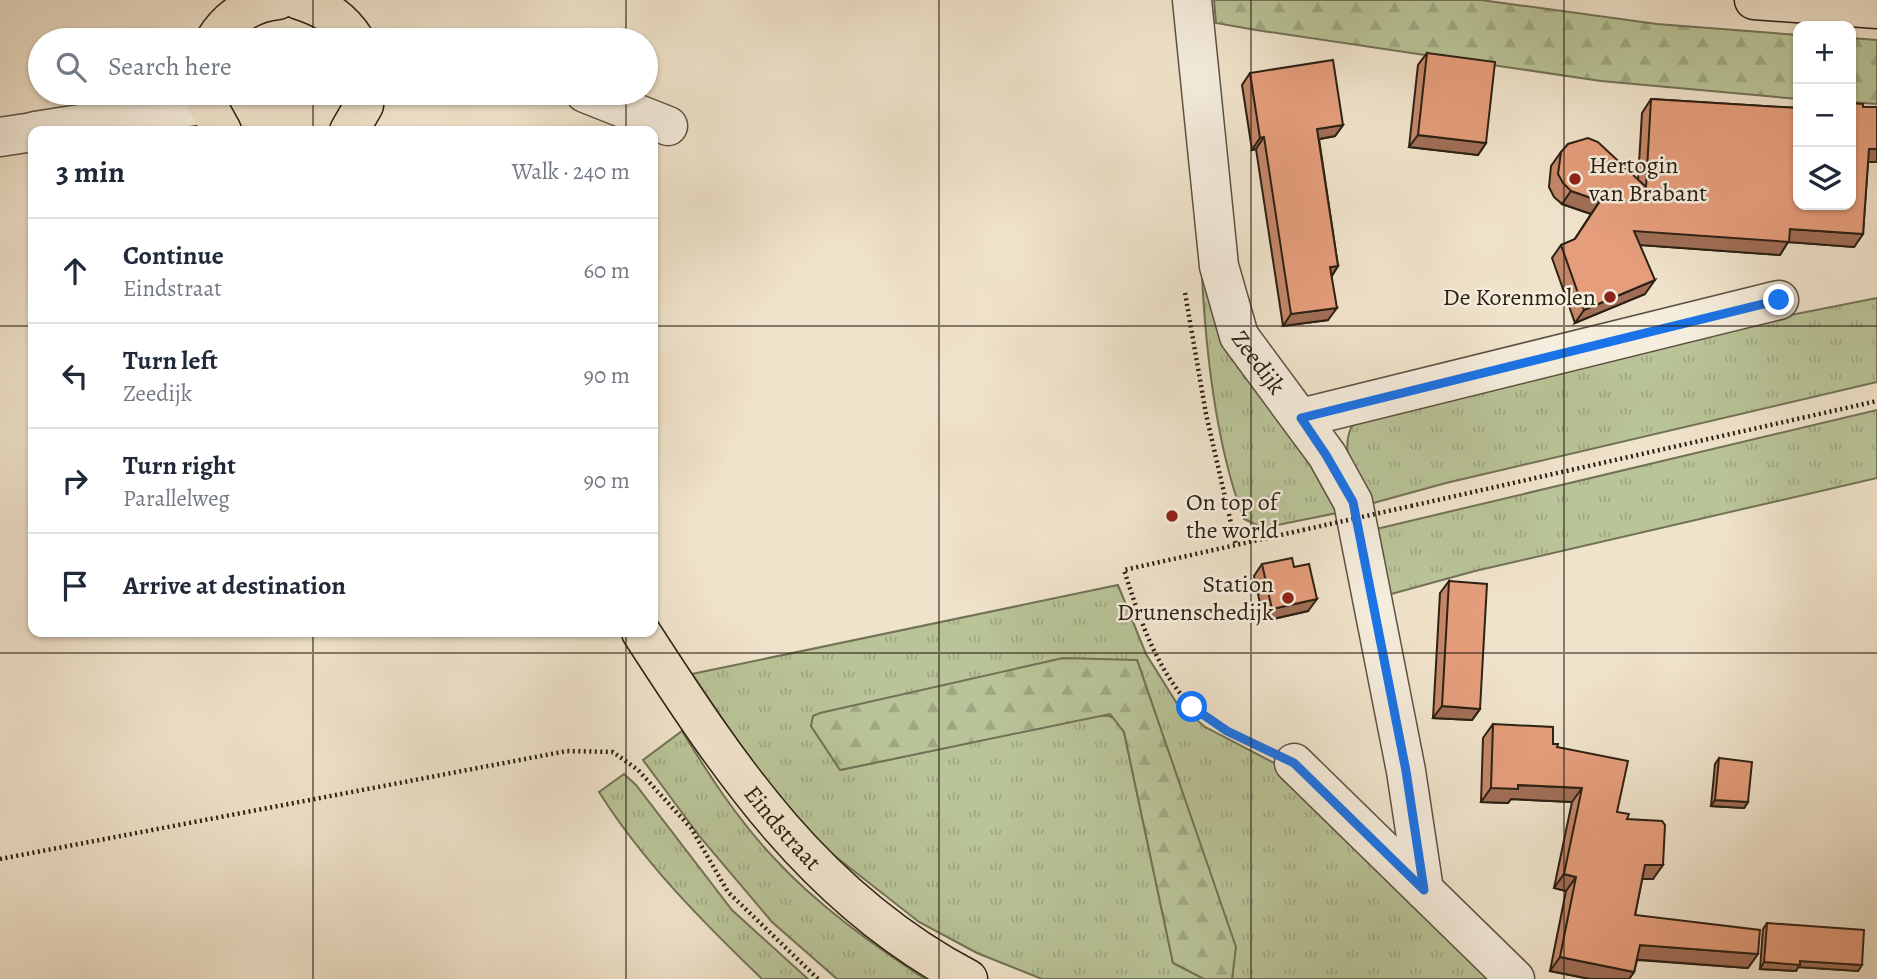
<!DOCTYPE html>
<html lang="en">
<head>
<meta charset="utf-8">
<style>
	body { margin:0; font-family:Alegreya,serif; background:#f2f2f3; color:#1f2937 }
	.controls { position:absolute; right:21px; top:21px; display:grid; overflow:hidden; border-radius:14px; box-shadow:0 2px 5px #0004 }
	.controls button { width:63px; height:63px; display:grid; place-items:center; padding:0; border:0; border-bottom:2px solid #e0e1e3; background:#fff; color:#1f2937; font:35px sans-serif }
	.stop { position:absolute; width:21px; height:21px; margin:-16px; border:5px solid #1a73e8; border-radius:50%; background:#fff }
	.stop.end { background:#1a73e8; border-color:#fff; box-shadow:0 2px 7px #0008 }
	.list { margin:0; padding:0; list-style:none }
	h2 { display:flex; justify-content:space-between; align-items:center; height:91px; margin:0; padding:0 28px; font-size:30px }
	h2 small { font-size:23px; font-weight:400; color:#747a83 }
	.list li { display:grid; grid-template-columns:46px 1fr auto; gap:21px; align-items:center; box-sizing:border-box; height:105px; padding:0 28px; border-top:2px solid #e0e1e3 }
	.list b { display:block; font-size:26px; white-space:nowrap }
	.list p { margin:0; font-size:23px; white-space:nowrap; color:#747a83 }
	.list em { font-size:23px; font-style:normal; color:#747a83 }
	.icon { flex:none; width:38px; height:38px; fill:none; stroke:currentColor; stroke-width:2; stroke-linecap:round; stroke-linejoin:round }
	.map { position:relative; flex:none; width:1877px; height:979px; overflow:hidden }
	.search { position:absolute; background:#fff; box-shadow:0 2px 5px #0004; left:28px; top:28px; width:630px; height:77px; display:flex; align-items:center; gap:18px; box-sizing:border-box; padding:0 24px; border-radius:38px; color:#747a83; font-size:26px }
	.panel { position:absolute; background:#fff; box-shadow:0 2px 5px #0004; left:28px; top:126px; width:630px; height:511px; border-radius:14px }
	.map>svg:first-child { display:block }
	.grass { fill:url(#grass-tufts); stroke:#727256; stroke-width:2 }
	.forest { fill:url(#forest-firs); stroke:#727256; stroke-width:2 }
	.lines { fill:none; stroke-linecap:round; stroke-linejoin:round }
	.minor-casing { stroke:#5d5242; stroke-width:41 }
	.major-casing { stroke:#2c2114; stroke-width:41 }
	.highway-casing { stroke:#2c2114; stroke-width:41 }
	.path { stroke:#2c2114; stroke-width:4.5; stroke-dasharray:2 3.5; stroke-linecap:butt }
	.minor { stroke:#f5eddd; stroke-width:38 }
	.major { stroke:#f0e3cb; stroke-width:38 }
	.highway { stroke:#f0e3cb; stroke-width:38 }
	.path-bridge { stroke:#2c2114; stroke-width:4.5; stroke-dasharray:2 3.5; stroke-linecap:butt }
	.wall { fill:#c5876a; stroke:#2c2114; stroke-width:2 }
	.shaded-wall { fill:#a06e56; stroke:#2c2114; stroke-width:2 }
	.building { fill:#e59d7b; stroke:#2c2114; stroke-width:2 }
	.route { stroke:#1a73e8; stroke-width:9 }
	.grid { fill:none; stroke:#2c2114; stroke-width:2; stroke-opacity:0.55 }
	.poi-dot { fill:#8f2418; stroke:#f5eddd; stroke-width:2.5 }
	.labels { text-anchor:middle; stroke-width:5; stroke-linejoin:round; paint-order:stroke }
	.poi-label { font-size:24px; fill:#2c2114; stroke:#f5eddd; text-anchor:start }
	.street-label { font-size:24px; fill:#2c2114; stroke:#f5eddd }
</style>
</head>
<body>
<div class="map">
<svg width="1877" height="979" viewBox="0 0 1877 979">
	<defs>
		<pattern id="grass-tufts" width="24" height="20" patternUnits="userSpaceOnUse" patternTransform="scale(1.75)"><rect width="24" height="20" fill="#b9c498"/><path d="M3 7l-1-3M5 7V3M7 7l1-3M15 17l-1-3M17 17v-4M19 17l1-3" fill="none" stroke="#9fa882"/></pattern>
		<pattern id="forest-firs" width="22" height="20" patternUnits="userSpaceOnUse" patternTransform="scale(1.75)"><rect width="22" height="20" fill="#b9c498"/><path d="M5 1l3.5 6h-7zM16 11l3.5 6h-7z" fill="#9fa882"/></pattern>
	</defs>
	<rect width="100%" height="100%" fill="#f0e3cb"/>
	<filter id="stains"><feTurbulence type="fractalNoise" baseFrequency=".00286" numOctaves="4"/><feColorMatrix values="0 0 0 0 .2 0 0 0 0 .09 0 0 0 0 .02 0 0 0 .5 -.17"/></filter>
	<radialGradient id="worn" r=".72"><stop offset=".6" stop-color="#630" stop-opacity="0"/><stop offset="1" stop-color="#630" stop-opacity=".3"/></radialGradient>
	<g class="grass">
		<path d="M1202 277 1209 284 1337 513 1263 528 1244 519C1217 449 1206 352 1202 277Z"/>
		<path d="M1877 298V382L1446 483 1366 505C1355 476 1336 447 1356 419L1770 319Z"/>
		<polygon points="1877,410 1877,478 1475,571 1384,596 1372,530"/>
		<path d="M1118 585 1146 654 1176 702 1205 727 1280 766 1503 979H1232L1235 947 1137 660 811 726 841 770 1096 716C1113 714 1116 718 1124 732L1173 962 1204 979H1042L977 953 919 922 808 835 767 785 692 674Z"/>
		<path d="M682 731C709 775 738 820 774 858 817 905 872 944 925 979H837L772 922 700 837 643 760Z"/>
		<path d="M624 774 636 785 732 910 808 979H762C702 921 644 863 599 792Z"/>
	</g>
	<g class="forest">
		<polygon points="1214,0 1481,0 1657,24 1798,35 1798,99 1601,81 1256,30 1216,23"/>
		<polygon points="1851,38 1877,40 1877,104 1851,102"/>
		<polygon points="1063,658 1137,660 1236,947 1232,979 1204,979 1173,963 1124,732 1110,714 840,770 811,726 813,716 820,713"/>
	</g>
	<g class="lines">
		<g class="minor-casing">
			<g id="minor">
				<path id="s1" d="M1192 0 1219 266 1239 336 1327 455 1353 502 1406 771 1424 890"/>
				<polyline points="585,93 668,126"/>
				<polyline points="35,131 207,104"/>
				<polyline points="0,137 33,132"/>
				<polyline points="1301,418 1779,300"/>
				<polyline points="1294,763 1515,979"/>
			</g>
		</g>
		<g class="major-casing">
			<g id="major">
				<path d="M299 0C324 8 341 18 355 40"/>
				<path d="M215 40C228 18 252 2 278 0"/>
				<polyline points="206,93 207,104 222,131"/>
				<polyline points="349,131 364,105 365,93"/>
				<path id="s2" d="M641 632C731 771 816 899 968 979"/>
			</g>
		</g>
		<g class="highway-casing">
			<polyline id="highway" points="1754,0 1877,9"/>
		</g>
		<g class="path">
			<polyline points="1185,293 1206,414 1236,545"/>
			<polyline points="1411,506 1877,401"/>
			<path d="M1261 748C1238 736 1209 725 1191 706 1156 669 1139 617 1124 570L1303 530"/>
			<polyline points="0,859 567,751 613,752 638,770 691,828 728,892 818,979"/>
		</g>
		<use href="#minor" class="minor"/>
		<use href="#major" class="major"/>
		<use href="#highway" class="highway"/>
		<polyline class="path-bridge" points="1303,530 1411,506"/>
	</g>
	<g class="wall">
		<polygon points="1427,53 1486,143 1478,155 1409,147 1418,65"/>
		<polygon points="1250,73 1343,125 1335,136 1319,139 1338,266 1332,276 1328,320 1283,326 1256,149 1252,150 1242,85"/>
		<polygon points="1651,99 1798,108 1877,107 1877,162 1868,162 1863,234 1854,247 1788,242 1780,255 1640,245 1645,294 1575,323 1552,258 1561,245 1574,240 1591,214 1562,204 1554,197 1549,187 1551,166 1561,152 1638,180 1642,113"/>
		<polygon points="1262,564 1294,567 1308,611 1264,621 1254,576"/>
		<polygon points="1449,581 1480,709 1472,720 1433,718 1440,593"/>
		<polygon points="1493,724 1553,744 1557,747 1617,812 1627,819 1653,879 1642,879 1635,915 1748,968 1637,960 1634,972 1629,979 1590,979 1550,971 1566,891 1554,888 1572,802 1511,799 1508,803 1481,802 1483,738"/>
		<polygon points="1719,758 1748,802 1744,808 1711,806 1715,764"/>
		<polygon points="1767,923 1862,965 1858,971 1798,967 1796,971 1760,969 1763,929"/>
	</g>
	<g class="shaded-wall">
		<polygon points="1343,125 1335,136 1309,141 1317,129"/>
		<polygon points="1418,135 1486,143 1478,155 1409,147"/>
		<polygon points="1264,137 1256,149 1252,150 1260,138"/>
		<polygon points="1869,149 1877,149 1877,162 1860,162"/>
		<polygon points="1571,191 1600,201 1591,214 1562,204"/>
		<polygon points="1790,229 1863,234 1854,247 1788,242 1780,255 1625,244 1634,231"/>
		<polygon points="1338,266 1330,278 1330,267"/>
		<polygon points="1655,280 1645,294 1575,323 1584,310"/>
		<polygon points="1337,308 1328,320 1283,326 1291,314"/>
		<polygon points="1317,599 1308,611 1264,621 1272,609"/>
		<polygon points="1442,706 1480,709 1472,720 1433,718"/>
		<polygon points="1518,785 1582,788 1572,802 1511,799 1508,803 1481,802 1491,788"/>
		<polygon points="1715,800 1748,802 1744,808 1711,806"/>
		<polygon points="1645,865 1663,865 1653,879 1636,879"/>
		<polygon points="1564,874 1576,877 1566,891 1554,888"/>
		<polygon points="1640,945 1758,954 1748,968 1630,959"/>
		<polygon points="1560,957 1634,972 1629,979 1590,979 1550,971"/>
		<polygon points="1800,961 1862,965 1858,971 1798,967 1796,971 1760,969 1764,962"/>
	</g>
	<g class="building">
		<polygon points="1427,53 1495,62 1486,143 1418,135"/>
		<polygon points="1333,60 1343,125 1317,129 1338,266 1330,267 1337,308 1291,314 1264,137 1260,138 1250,73"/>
		<polygon points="1651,99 1798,108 1798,205 1851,205 1851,103 1863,104 1863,107 1877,107 1877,149 1869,149 1863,234 1790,229 1789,242 1634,231 1655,280 1584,310 1561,245 1575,239 1600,201 1571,191 1563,183 1558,174 1561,152 1568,144 1588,138 1598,142 1646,187"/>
		<polygon points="1292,558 1294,567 1309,564 1317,599 1272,609 1262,564"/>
		<polygon points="1449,581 1487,584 1480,709 1442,706"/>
		<polygon points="1493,724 1553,727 1553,744 1558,744 1557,747 1628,761 1617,812 1629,814 1627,819 1662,821 1665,825 1663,865 1645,865 1635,915 1760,930 1758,954 1640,945 1634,972 1560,957 1576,877 1564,874 1582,788 1518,785 1518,789 1491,788"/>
		<polygon points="1719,758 1752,762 1748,802 1715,800"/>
		<polygon points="1767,923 1864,930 1862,965 1800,961 1800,965 1764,962"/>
	</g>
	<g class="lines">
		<polyline class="route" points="1192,707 1227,731 1294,763 1424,890 1406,771 1353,502 1326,455 1301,418 1779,300"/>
	</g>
	<path class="grid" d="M313 0V40M626 0V40M939 0V979M1251 0V979M1564 0V979M313 93V131M626 93V131M0 326H33M653 326H1877M313 632V979M626 632V979M0 653H1877"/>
	<g class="poi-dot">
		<circle cx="1575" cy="179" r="7"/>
		<circle cx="1610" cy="297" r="7"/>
		<circle cx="1172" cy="516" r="7"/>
		<circle cx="1288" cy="598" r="7"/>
	</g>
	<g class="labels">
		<g class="poi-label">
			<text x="1589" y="173">Hertogin<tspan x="1589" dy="28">van Brabant</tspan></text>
			<text x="1596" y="305" text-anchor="end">De Korenmolen</text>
			<text x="1186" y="510">On top of<tspan x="1186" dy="28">the world</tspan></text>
			<text x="1274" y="592" text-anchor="end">Station<tspan x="1274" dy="28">Drunenschedijk</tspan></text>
		</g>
		<g class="street-label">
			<text dy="8" stroke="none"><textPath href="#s1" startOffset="373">Zeedijk</textPath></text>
			<text dy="8" stroke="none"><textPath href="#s2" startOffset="242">Eindstraat</textPath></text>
		</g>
	</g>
	<rect width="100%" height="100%" filter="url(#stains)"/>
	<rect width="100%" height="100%" fill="url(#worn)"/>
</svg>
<div class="controls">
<button>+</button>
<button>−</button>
<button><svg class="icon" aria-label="layers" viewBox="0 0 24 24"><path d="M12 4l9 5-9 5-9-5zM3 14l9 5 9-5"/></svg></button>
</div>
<div class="stop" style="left:1192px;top:707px"></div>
<div class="stop end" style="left:1779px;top:300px"></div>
<div class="search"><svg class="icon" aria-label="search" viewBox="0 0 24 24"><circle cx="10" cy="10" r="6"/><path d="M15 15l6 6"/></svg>Search here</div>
<section class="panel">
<h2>3 min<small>Walk · 240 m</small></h2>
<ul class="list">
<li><svg class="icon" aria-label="ahead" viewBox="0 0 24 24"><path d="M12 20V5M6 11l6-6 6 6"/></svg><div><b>Continue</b><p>Eindstraat</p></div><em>60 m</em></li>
<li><svg class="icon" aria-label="left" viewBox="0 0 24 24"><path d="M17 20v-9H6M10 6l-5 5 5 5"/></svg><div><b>Turn left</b><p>Zeedijk</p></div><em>90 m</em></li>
<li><svg class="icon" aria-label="right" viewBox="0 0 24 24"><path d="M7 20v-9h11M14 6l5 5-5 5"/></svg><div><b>Turn right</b><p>Parallelweg</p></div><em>90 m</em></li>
<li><svg class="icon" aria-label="arrive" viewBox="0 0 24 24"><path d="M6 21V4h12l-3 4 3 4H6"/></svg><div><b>Arrive at destination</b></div></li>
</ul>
</section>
</div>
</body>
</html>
